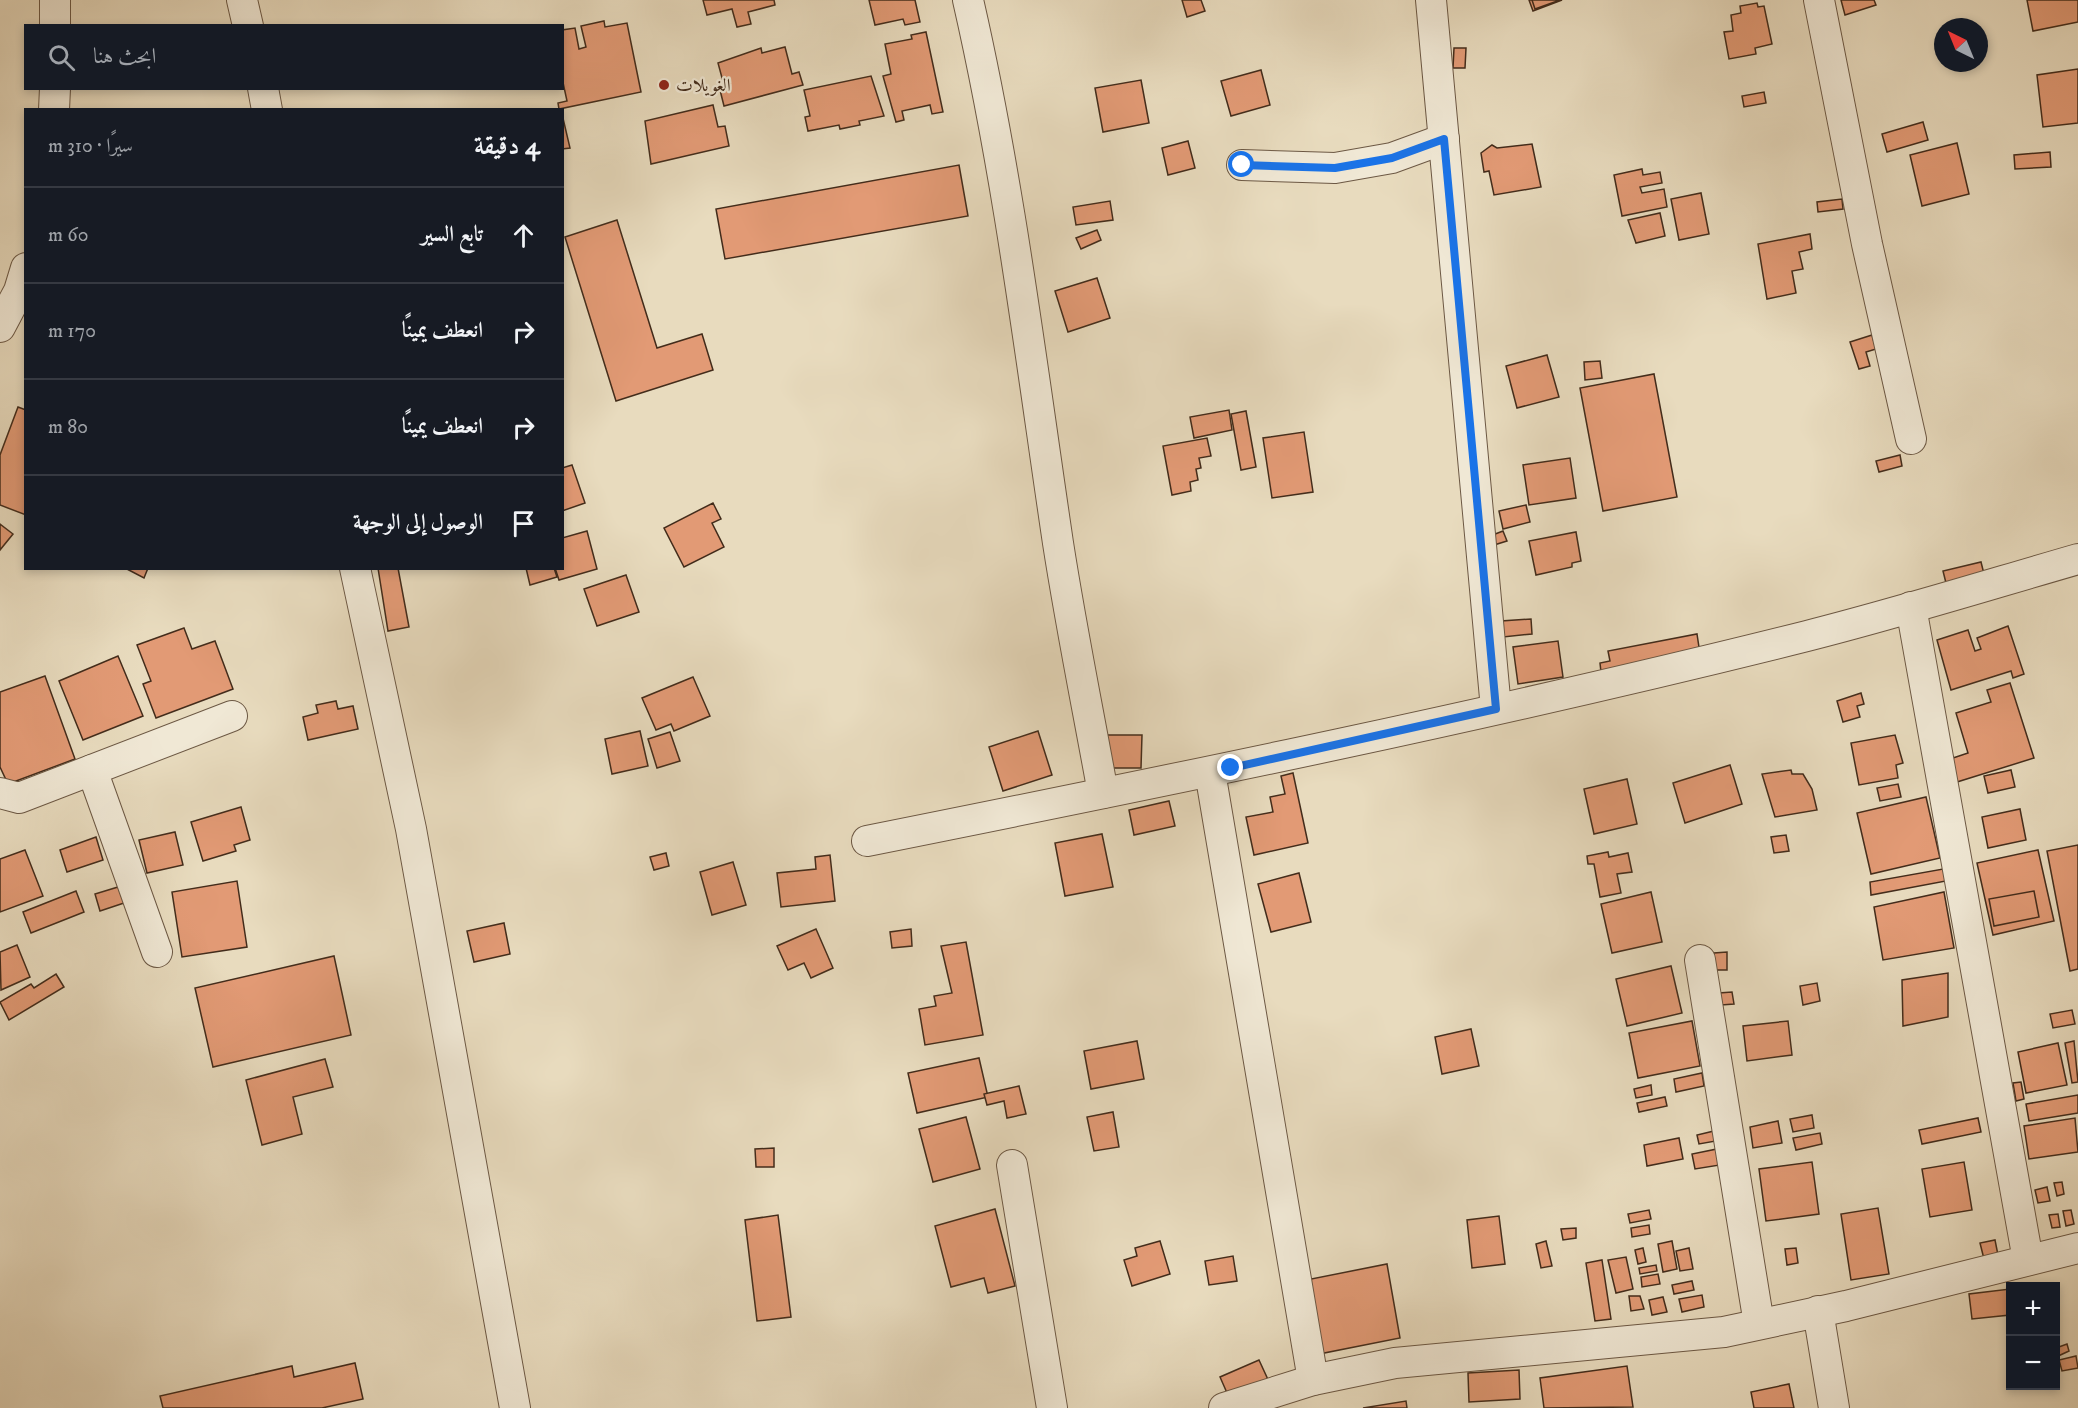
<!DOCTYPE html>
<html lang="ar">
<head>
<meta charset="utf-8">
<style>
	body { margin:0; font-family:"IM FELL DW Pica",Amiri,serif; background:#20242c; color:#f1f3f6; direction:rtl }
	.controls { position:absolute; right:18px; bottom:18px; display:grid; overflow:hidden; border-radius:0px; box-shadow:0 3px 9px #0003 }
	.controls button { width:54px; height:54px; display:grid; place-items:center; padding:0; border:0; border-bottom:2px solid #363941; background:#171b24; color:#f1f3f6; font:30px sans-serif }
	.compass { position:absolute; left:1934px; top:18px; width:54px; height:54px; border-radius:50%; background:#171b24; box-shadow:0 3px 9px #0003; rotate:317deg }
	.stop { position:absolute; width:18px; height:18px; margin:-14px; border:4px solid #1a73e8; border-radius:50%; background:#fff }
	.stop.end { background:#1a73e8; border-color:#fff; box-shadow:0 2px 6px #0008 }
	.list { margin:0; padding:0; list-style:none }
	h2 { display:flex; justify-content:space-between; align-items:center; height:78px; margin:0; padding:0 24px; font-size:26px }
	h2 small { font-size:20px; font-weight:400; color:#9ea1a6 }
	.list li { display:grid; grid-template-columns:39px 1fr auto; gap:18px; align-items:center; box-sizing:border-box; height:96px; padding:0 24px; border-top:2px solid #363941 }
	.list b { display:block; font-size:22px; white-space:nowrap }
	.list em { font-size:20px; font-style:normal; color:#9ea1a6 }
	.icon { flex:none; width:33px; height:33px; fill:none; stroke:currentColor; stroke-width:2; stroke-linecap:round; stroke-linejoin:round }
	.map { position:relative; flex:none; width:2078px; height:1408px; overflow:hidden; direction:ltr }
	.search { position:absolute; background:#171b24; box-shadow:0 3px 9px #0003; left:24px; top:24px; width:540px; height:66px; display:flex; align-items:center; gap:15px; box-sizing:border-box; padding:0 21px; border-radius:0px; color:#9ea1a6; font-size:22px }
	.panel { position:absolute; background:#171b24; box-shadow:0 3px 9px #0003; left:24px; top:108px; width:540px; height:462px; border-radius:0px; direction:rtl }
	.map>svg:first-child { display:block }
	.building { fill:#e29a75; stroke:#432c1b; stroke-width:1.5 }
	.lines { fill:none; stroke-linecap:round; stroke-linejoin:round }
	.minor-casing { stroke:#6c5844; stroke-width:32 }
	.minor { stroke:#f0e8d5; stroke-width:30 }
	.route { stroke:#1a73e8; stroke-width:8 }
	.poi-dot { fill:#8f2418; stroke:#f0e8d5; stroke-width:2 }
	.labels { text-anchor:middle; stroke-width:4.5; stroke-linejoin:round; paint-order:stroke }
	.poi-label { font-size:18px; fill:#432c1b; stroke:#f0e8d5; text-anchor:start }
</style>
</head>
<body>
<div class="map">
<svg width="2078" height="1408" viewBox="0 0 2078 1408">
	<rect width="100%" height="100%" fill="#e8dbbe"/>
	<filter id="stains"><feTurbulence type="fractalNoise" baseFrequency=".00333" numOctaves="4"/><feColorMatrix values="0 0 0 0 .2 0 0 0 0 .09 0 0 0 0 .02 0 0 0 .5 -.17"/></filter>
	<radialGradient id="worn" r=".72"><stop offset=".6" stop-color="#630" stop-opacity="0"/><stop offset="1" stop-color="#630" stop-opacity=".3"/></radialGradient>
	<g class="building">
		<polygon points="703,0 774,0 775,5 748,12 751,24 737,27 732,9 707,15"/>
		<polygon points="869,0 915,0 920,22 905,25 903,19 875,25"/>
		<polygon points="1182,0 1201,0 1205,11 1187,17"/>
		<polygon points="1529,0 1562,0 1533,11"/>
		<polygon points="1532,0 1560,0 1535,9"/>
		<polygon points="1841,0 1874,0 1876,5 1845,15"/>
		<polygon points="2027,0 2078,0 2078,22 2033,31"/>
		<polygon points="1757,3 1758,7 1764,6 1772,44 1755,48 1756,54 1729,59 1724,32 1733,31 1731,15 1741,13 1740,6"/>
		<polygon points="604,21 605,27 627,23 641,92 559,109 558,103 567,101 562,78 562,30 575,28 579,49 586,47 581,26"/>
		<polygon points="926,32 943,112 932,114 930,105 902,111 904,120 896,122 883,76 891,74 885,44 912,39 911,35"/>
		<polygon points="785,47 792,74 799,72 803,85 724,106 720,90 725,89 718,63 761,48 762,53"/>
		<polygon points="1454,48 1466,48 1465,68 1453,68"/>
		<polygon points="2078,69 2078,123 2043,127 2037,75"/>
		<polygon points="1261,70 1270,105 1231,116 1221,81"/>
		<polygon points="871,76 884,116 859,121 860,125 840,129 839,125 808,131 805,117 810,116 804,90"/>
		<polygon points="1141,80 1149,123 1103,132 1095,88"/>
		<polygon points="1764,92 1766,103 1744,107 1742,96"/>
		<polygon points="713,105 718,127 725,126 729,146 651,164 645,121"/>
		<polygon points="562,114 570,148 562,149"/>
		<polygon points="1923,122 1928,140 1887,152 1882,134"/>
		<polygon points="1188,141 1195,168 1168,175 1162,148"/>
		<polygon points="1957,143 1969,194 1922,206 1910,155"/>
		<polygon points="1532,144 1541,187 1494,195 1489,171 1484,172 1481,153 1492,145 1497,148"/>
		<polygon points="2050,152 2051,167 2015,169 2014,155"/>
		<polygon points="959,165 968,216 725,259 716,209"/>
		<polygon points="1642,169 1643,175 1660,172 1662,183 1640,187 1642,193 1664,189 1667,207 1622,216 1614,175"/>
		<polygon points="1701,193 1709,234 1679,240 1671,199"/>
		<polygon points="1842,199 1843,209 1818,212 1817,202"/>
		<polygon points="1110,201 1113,220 1076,225 1073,207"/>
		<polygon points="1660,213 1665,236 1636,243 1628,220"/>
		<polygon points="617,220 657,348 702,334 713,370 616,401 565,237"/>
		<polygon points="1097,230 1101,240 1081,249 1076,238"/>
		<polygon points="1810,234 1812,249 1799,252 1803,269 1792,271 1796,293 1767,299 1758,244"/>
		<polygon points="1097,278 1110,318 1068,332 1055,291"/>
		<polygon points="1872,335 1876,349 1866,352 1870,366 1859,369 1850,342"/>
		<polygon points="1547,355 1559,397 1517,408 1506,366"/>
		<polygon points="1600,361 1602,378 1585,380 1584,362"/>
		<polygon points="1654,374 1677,497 1603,511 1580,388"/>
		<polygon points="18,407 26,410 26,515 0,505 0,455"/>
		<polygon points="1229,410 1232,430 1194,438 1190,417"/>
		<polygon points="1246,411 1256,467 1241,470 1231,414"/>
		<polygon points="1304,432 1313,492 1272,498 1263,438"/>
		<polygon points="1207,438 1211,456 1199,458 1201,468 1196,469 1198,480 1190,482 1191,491 1172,495 1163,446"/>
		<polygon points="1900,455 1902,466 1879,472 1876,461"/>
		<polygon points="1570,458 1576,498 1529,505 1523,465"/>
		<polygon points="572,465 585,503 562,511 562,468"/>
		<polygon points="713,503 721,519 712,523 724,547 684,567 664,528"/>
		<polygon points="1526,505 1530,522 1503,529 1499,511"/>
		<polygon points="0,524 13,534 0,550"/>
		<polygon points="587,531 597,569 559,580 555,568 562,568 562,538"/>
		<polygon points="1503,531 1507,541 1494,545 1490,536"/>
		<polygon points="1576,532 1581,561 1572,563 1572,567 1536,575 1529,541"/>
		<polygon points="1981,562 1984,574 1946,583 1943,571"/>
		<polygon points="125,568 148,568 144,578"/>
		<polygon points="378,568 398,568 409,627 388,631"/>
		<polygon points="526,568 554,568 557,577 530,585"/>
		<polygon points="626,575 639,612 597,626 584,589"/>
		<polygon points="1531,619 1532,634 1503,637 1501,621"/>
		<polygon points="2008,626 2024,674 2013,678 2011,671 1951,690 1937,640 1968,630 1975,651 1981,649 1977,638"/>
		<polygon points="184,628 192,649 215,641 233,689 156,718 143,684 151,681 137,645"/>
		<polygon points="1697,634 1700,654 1601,672 1600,663 1610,661 1608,651"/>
		<polygon points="1558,641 1563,677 1518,684 1513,647"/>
		<polygon points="118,656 143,716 83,740 59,681"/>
		<polygon points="45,676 75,759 8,784 0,767 0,692"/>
		<polygon points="693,677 710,716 674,731 671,724 656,730 642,698"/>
		<polygon points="2010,683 2034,758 1957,782 1950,759 1968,753 1956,713 1991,702 1987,690"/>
		<polygon points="1861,693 1864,704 1857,706 1860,717 1843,722 1837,701"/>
		<polygon points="336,701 338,709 353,706 358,729 308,740 303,717 318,713 316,705"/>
		<polygon points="640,731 648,766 612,774 605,739"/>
		<polygon points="1038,731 1052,775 1003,791 989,747"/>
		<polygon points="670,732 680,761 657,768 648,739"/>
		<polygon points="1105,735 1142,735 1141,768 1104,768"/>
		<polygon points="1895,735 1903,763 1896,765 1898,778 1859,785 1851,743"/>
		<polygon points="1730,765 1742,804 1685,823 1673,783"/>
		<polygon points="1791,770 1792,774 1803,774 1812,789 1817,810 1775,817 1762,774"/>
		<polygon points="2011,770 2015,787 1988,793 1984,776"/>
		<polygon points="1293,773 1308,843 1254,855 1246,817 1273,812 1270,797 1285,794 1281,776"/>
		<polygon points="1627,779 1637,824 1594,834 1584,789"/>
		<polygon points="1898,784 1901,797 1880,801 1877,788"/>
		<polygon points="1926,797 1940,858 1871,874 1857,813"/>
		<polygon points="1169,801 1175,826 1134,835 1129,810"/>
		<polygon points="241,807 250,840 234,845 236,851 203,861 191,822"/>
		<polygon points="2020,809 2026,840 1988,848 1982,817"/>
		<polygon points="175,832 183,865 147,873 139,840"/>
		<polygon points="1102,834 1113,887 1065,896 1055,843"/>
		<polygon points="1786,835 1789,851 1774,853 1771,837"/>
		<polygon points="96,837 103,860 67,872 60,850"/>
		<polygon points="2078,845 2078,969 2070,971 2047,851"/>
		<polygon points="25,850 43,896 0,912 0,859"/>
		<polygon points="2038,850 2054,921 1993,935 1977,863"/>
		<polygon points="1608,852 1609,857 1628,853 1632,872 1617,874 1621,893 1600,897 1594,864 1588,864 1587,856"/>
		<polygon points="666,853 669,866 654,870 650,857"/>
		<polygon points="830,855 835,901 781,907 777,873 816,869 815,857"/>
		<polygon points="733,862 746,905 712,915 700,872"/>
		<polygon points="1943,869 1946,881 1871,895 1870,882"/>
		<polygon points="1299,873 1311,922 1271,932 1258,884"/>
		<polygon points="237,881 247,947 182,957 172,892"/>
		<polygon points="118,887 124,903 100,911 95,894"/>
		<polygon points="76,891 84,912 31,933 23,912"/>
		<polygon points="2034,891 2039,917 1994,926 1989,899"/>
		<polygon points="1651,892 1662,942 1612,953 1601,904"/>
		<polygon points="1944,892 1954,948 1883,960 1874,907"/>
		<polygon points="504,923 510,954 474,962 467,931"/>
		<polygon points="816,929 833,968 811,978 804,963 788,970 777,946"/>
		<polygon points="911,929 912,946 892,948 890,932"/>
		<polygon points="966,942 983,1035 925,1045 919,1009 936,1006 934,996 952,993 941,946"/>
		<polygon points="17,945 30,977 1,990 0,952"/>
		<polygon points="1727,952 1727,970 1714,970 1714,953"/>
		<polygon points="334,956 351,1035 213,1067 195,988"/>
		<polygon points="1671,966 1682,1013 1627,1026 1616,979"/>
		<polygon points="1948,973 1948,1017 1903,1026 1902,980"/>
		<polygon points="56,974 64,987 9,1020 0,1002 31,984 34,988"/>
		<polygon points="1817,983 1820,1001 1803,1005 1800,986"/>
		<polygon points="1732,992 1734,1004 1721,1005 1719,993"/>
		<polygon points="2072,1010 2075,1024 2053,1028 2050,1014"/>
		<polygon points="1692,1021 1700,1066 1638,1078 1629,1033"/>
		<polygon points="1788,1021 1792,1055 1747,1061 1743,1026"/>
		<polygon points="1471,1029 1479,1066 1442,1074 1435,1037"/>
		<polygon points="1137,1041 1144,1079 1091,1089 1084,1051"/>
		<polygon points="2074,1041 2078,1082 2072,1083 2065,1043"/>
		<polygon points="2058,1043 2067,1085 2026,1093 2018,1052"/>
		<polygon points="979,1058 988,1097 917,1113 908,1073"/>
		<polygon points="325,1059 333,1087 293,1097 302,1134 262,1145 246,1080"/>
		<polygon points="1702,1073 1704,1086 1676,1092 1674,1079"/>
		<polygon points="2021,1082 2024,1099 2016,1101 2013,1083"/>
		<polygon points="1651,1085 1652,1095 1636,1098 1634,1089"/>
		<polygon points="1019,1086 1026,1114 1007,1118 1004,1101 987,1105 984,1094"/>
		<polygon points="2078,1095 2078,1113 2029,1121 2026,1104"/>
		<polygon points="1665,1097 1667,1106 1639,1112 1637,1103"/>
		<polygon points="1113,1112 1119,1147 1094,1151 1087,1117"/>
		<polygon points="1812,1115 1814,1128 1793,1132 1790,1119"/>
		<polygon points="966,1117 980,1169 933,1182 919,1129"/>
		<polygon points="1978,1118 1981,1132 1922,1144 1919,1130"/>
		<polygon points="2075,1118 2078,1152 2029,1159 2024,1126"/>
		<polygon points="1778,1121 1782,1143 1753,1148 1750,1127"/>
		<polygon points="1714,1131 1716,1141 1699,1144 1697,1135"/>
		<polygon points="1820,1133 1822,1144 1796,1150 1793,1138"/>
		<polygon points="1679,1138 1683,1159 1647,1166 1644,1145"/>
		<polygon points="774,1148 774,1167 756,1167 755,1149"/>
		<polygon points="1717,1149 1720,1165 1695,1169 1692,1154"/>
		<polygon points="1812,1162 1819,1214 1766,1221 1759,1169"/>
		<polygon points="1964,1162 1972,1210 1930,1217 1922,1169"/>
		<polygon points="2062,1182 2064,1194 2057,1196 2054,1183"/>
		<polygon points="2047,1187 2050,1201 2038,1203 2035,1190"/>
		<polygon points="1878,1208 1889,1274 1851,1280 1841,1214"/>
		<polygon points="995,1209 1015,1286 988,1293 984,1278 951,1287 935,1226"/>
		<polygon points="1649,1210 1651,1219 1630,1223 1628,1214"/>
		<polygon points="2071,1210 2074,1224 2066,1226 2063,1211"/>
		<polygon points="2058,1214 2060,1227 2052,1228 2049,1215"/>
		<polygon points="778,1215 791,1317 757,1321 745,1220"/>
		<polygon points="1499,1216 1505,1264 1472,1268 1467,1220"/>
		<polygon points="1649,1225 1650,1234 1632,1237 1631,1228"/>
		<polygon points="1576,1228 1576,1238 1563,1240 1561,1229"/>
		<polygon points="1995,1240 1998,1255 1984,1259 1980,1243"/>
		<polygon points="1160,1241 1170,1274 1132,1286 1124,1260 1137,1256 1135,1248"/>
		<polygon points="1546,1241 1552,1266 1541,1268 1536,1244"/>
		<polygon points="1672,1241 1677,1269 1663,1272 1658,1244"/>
		<polygon points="1643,1248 1646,1262 1638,1264 1635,1250"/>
		<polygon points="1689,1248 1693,1269 1680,1271 1676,1251"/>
		<polygon points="1796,1248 1798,1263 1787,1265 1785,1249"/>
		<polygon points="1233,1256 1237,1281 1209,1285 1205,1261"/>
		<polygon points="1626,1257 1633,1289 1616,1293 1608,1260"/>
		<polygon points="1602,1260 1611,1319 1595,1321 1586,1263"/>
		<polygon points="1387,1264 1400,1338 1319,1354 1306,1280"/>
		<polygon points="1656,1265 1657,1271 1640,1274 1639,1268"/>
		<polygon points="1658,1274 1660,1284 1642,1287 1641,1277"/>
		<polygon points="1692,1281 1694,1290 1674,1294 1672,1285"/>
		<polygon points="2010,1289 2010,1315 1972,1319 1969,1294"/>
		<polygon points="1702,1295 1704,1307 1682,1312 1679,1299"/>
		<polygon points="1629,1296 1640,1296 1644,1309 1631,1311"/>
		<polygon points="1663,1297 1667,1312 1652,1315 1649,1300"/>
		<polygon points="2067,1344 2069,1351 2056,1357 2056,1348"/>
		<polygon points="2076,1356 2078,1368 2062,1371 2059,1360"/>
		<polygon points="1259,1360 1270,1384 1231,1402 1220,1377"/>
		<polygon points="355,1363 363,1399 322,1408 163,1408 160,1396 292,1366 294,1377"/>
		<polygon points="1627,1366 1633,1407 1544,1408 1540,1378"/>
		<polygon points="1519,1370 1520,1399 1469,1402 1468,1373"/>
		<polygon points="1789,1384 1794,1408 1754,1408 1751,1392"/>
		<polygon points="1406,1401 1407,1408 1363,1408"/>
	</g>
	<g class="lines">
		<g class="minor-casing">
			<g id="minor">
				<polyline points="55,0 55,26"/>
				<polyline points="242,0 248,26"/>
				<path d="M968 0C1009 179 1031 361 1058 543 1071 627 1088 710 1103 793"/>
				<polyline points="1431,0 1496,709"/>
				<polyline points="1819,0 1867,244 1911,439"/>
				<polyline points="263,88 267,110"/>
				<polyline points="54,110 55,88"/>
				<polyline points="1242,165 1335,168 1392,158 1444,139"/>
				<polyline points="0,327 19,291 26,268"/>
				<polyline points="355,568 411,829 515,1408"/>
				<polyline points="1911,607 2028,1260"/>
				<polyline points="92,770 157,952"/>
				<polyline points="1210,772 1313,1380"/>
				<polyline points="0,793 19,798 232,716"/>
				<path d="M867 841C1182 778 1496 714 1807 636 1898 613 1988 585 2078 559"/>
				<polyline points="1700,960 1759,1324"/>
				<polyline points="1012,1165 1052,1408"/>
				<polyline points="1818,1311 1834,1408"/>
				<polyline points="1224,1408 1313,1380 1395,1363 1724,1332 1846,1306 2078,1248"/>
			</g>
		</g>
		<use href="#minor" class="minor"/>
	</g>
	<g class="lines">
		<polyline class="route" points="1231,768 1496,709 1444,139 1392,158 1335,168 1242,165"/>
	</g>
	<circle class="poi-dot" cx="664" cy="85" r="6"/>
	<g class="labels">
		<g class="poi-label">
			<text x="676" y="91">الغويلات</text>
		</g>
	</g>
	<rect width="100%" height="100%" filter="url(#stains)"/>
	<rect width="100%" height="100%" fill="url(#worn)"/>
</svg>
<div class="controls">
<button>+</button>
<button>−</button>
</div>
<svg class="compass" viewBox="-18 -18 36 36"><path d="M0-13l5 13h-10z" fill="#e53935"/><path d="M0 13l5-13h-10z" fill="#9ea1a6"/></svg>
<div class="stop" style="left:1242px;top:165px"></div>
<div class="stop end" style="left:1231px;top:768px"></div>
<div class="search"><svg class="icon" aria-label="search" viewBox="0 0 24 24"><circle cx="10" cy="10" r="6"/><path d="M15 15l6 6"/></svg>ابحث هنا</div>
<section class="panel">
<h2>4 دقيقة<small>سيرًا · 310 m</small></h2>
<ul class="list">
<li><svg class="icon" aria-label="ahead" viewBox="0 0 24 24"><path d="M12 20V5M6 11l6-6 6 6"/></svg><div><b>تابع السير</b></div><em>60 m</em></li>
<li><svg class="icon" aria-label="right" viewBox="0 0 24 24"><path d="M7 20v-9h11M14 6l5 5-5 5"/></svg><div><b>انعطف يمينًا</b></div><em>170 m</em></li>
<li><svg class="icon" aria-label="right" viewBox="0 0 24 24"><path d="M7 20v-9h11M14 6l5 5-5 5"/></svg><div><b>انعطف يمينًا</b></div><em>80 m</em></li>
<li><svg class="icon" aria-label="arrive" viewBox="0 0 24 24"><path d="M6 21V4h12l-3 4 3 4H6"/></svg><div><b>الوصول إلى الوجهة</b></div></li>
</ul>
</section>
</div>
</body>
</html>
